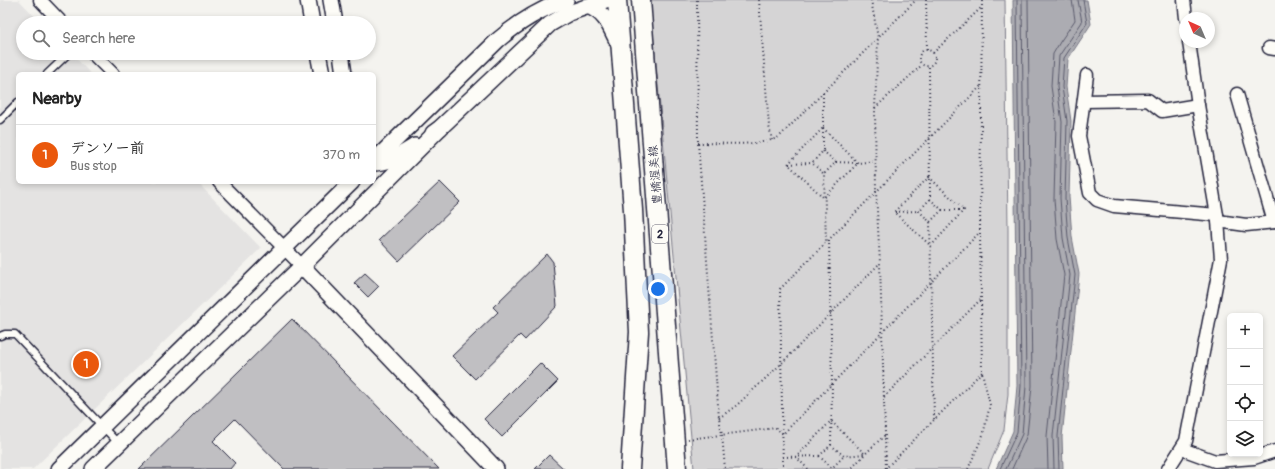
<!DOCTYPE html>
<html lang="en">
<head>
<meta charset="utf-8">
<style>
	body { margin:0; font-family:Pangolin,"Klee One",sans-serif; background:#f6f6f6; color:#222 }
	.controls { position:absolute; right:12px; bottom:12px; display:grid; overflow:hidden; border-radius:6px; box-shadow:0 2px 6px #0003 }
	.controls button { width:36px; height:36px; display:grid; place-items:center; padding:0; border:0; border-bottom:1px solid #e0e0e0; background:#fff; color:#222; font:20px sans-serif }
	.compass { position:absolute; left:1179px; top:12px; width:36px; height:36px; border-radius:50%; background:#fff; box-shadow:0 2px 6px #0003; rotate:316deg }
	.you { position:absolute; left:658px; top:289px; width:14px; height:14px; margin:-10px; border:3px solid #fff; border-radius:50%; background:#1a73e8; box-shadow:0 0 0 6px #1a73e833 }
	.badge { display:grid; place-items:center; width:26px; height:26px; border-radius:50%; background:#ea580c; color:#fff; font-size:13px; font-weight:700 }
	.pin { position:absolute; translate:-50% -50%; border:2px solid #fff; box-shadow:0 1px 4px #0006 }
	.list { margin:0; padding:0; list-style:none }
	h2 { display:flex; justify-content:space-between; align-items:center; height:52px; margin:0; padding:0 16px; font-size:17px }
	h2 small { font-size:13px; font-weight:400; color:#767676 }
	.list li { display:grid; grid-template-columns:26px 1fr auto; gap:12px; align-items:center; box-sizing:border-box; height:60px; padding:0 16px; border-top:1px solid #e0e0e0 }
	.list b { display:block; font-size:15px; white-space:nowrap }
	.list p { margin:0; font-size:13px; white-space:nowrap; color:#767676 }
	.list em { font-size:13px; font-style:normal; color:#767676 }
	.icon { flex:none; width:22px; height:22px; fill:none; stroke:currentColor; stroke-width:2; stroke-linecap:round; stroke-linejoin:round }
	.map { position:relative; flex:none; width:1275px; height:469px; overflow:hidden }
	.search { position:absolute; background:#fff; box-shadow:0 2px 6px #0003; left:16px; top:16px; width:360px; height:44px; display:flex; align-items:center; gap:10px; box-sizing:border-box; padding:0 14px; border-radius:22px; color:#767676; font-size:15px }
	.panel { position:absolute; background:#fff; box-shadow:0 2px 6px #0003; left:16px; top:72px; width:360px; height:112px; border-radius:6px }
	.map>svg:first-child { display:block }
	.built { fill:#e4e3e2 }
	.green { fill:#d5d4d5; stroke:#7c7b88 }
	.water { fill:#acacb2; stroke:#757582 }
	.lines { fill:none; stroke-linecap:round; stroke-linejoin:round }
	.shore { stroke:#59596b; stroke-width:1 }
	.building { fill:#c0bfc2; stroke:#22223b }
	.service-casing { stroke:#22223b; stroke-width:9 }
	.minor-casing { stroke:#22223b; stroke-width:15 }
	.tertiary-casing { stroke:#22223b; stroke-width:18 }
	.primary-casing { stroke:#22223b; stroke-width:21 }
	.path { stroke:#22223b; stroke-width:2; stroke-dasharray:1 3; stroke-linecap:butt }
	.service { stroke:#fdfcf7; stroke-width:6 }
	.minor { stroke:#fdfcf7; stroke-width:12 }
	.tertiary { stroke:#fdfcf7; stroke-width:15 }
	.primary { stroke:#fdfcf7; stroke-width:18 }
	.labels { text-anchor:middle; stroke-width:3.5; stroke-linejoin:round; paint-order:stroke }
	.shield { fill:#fdfcf7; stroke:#646373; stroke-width:1 }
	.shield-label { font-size:11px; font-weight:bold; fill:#22223b }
	.street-label { font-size:12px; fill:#22223b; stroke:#fdfcf7 }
</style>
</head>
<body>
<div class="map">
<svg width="1275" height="469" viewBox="0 0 1275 469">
	<rect width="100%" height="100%" fill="#f4f3ef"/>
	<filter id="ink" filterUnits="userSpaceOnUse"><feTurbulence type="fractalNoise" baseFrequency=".025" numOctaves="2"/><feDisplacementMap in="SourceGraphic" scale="8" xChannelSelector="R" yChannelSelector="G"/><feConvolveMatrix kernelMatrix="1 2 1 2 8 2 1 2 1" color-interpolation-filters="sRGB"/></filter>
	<g filter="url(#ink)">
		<polygon class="built" points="0,0 19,0 41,23 23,23 23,53 71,53 91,74 18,74 18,182 197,182 261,248 33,469 0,469"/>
		<polygon class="green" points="650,0 1005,0 1008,229 1008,394 1004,430 988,469 694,469"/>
		<polygon class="water" points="1013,0 1087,0 1091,24 1068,59 1066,87 1071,121 1069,197 1072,237 1079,274 1062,437 1063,469 996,469 1013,431 1017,386"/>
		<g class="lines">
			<g class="shore">
				<polyline points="1000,469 1017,432 1021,386 1017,0"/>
				<polyline points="1006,469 1022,434 1026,386 1022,0"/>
				<polyline points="1012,469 1027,435 1032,386 1028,0"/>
				<polyline points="1048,469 1047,436 1064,275 1057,239 1054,199 1056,122 1051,86 1053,54 1060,42 1075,20 1072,0"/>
				<polyline points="1054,469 1053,436 1070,275 1063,238 1060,198 1062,122 1057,87 1059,56 1082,22 1078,0"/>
				<polyline points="1059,469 1058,436 1075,275 1068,238 1065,198 1067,121 1062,87 1064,58 1087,23 1083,0"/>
			</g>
		</g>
		<g class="building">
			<polygon points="440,182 460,202 399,261 379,240"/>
			<polygon points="547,254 553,262 557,306 525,340 520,335 475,379 452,356 498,312 493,307"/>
			<polygon points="365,273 379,286 368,297 354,283"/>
			<polygon points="292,319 439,469 284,469 235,419 213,441 235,463 230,469 139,469"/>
			<polygon points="540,363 558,381 502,437 484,419"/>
			<polygon points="549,455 564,469 535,469"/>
		</g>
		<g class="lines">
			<g class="service-casing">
				<g id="service">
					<polyline points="47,74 69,53"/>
					<polyline points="0,120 18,102"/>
					<polyline points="0,336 5,334 15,334 119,444"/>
				</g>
			</g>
			<g class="minor-casing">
				<g id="minor">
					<polyline points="40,0 62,23"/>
					<polyline points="1184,0 1186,18"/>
					<polyline points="1269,48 1275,49"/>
					<polyline points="92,53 113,74"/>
					<polyline points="1087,75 1079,136 1090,193 1097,200 1114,206 1217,215"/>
					<polyline points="1237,94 1274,222"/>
					<polyline points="1084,101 1148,100 1162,111 1198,105"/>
					<polyline points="219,182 302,266"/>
					<polyline points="1218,221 1246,225 1275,222"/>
					<polyline points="1182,449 1215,461 1254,458 1275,451"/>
					<polyline points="1168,469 1186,441 1221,259 1218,221 1198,105 1189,42"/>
				</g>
			</g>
			<g class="tertiary-casing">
				<g id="tertiary">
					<polyline points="308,0 312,23"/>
					<polyline points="331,0 335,23"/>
					<path d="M588 6C607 14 610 27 619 45"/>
					<polyline points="318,53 322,74"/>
					<polyline points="341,53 344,74"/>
					<polyline points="433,133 440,128 550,24 569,13 606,0"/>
					<path d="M374 161 498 40C519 22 540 9 566 0"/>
					<path d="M374 163C389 163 402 154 415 146"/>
					<polyline points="302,266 496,469"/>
					<polyline points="59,469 352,182"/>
					<polyline points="93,469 302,266 440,128"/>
				</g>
			</g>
			<g class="primary-casing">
				<g id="primary">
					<polyline points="617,0 633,210 639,332 630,469"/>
					<polyline points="641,0 677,469"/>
				</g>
			</g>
			<g class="path">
				<polyline points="697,0 698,143 719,418 722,434 725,469"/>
				<polyline points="759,0 769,126 772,140"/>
				<polyline points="871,0 878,38 875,108 876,192 880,263 886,469"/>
				<polyline points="926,0 927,50"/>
				<circle cx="927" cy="58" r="8"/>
				<polyline points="933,53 982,7"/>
				<polyline points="929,67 930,199 919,211 930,222 934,420"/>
				<polyline points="823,93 823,151 812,163 824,174 826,242"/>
				<polyline points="875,108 922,65"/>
				<polygon points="823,128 858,163 824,198 788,164"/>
				<path d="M698 143C722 143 759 147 779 137L916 0"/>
				<polyline points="823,151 836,162 824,174"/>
				<polyline points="836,162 858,163 875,161"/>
				<polyline points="789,164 812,163"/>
				<polygon points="929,177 964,210 931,246 894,212"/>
				<polyline points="930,199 942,210 930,222"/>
				<polyline points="942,210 963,210"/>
				<polyline points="895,212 919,211"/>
				<polyline points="829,240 832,384 831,445"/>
				<polyline points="884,397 980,300"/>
				<polyline points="719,418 737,405 781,364 880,263"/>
				<polyline points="688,439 776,428 783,434 979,233"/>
				<polyline points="819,456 832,468 844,456"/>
				<polyline points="783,457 819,456 831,445 844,456 865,454 885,435"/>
				<polyline points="783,469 780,289 981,86"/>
				<polyline points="808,469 796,457 831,421 865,454 851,469"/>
				<polyline points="885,469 982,372"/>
				<polyline points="968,469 983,435 990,405 982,372 981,299 980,233 982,0"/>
			</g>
			<use href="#service" class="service"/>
			<use href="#minor" class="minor"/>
			<use href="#tertiary" class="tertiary"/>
			<use href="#primary" class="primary"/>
		</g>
	</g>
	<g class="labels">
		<rect class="shield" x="652" y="225" width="16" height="18" rx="3"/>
		<g class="shield-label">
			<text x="660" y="238">2</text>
		</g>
		<g class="street-label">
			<text transform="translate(655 175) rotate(-95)" y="4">豊橋渥美線</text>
		</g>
	</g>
</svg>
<div class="controls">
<button>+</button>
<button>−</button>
<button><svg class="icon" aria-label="locate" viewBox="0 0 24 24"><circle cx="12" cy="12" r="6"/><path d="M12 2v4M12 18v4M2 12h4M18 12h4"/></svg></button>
<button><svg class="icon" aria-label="layers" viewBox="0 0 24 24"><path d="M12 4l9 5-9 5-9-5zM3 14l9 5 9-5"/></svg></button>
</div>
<svg class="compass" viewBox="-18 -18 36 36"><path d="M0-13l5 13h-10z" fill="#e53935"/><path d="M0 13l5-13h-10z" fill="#767676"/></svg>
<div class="you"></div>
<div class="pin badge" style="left:86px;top:364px">1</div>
<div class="search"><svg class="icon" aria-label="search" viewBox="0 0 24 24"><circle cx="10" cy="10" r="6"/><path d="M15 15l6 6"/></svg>Search here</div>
<section class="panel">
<h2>Nearby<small></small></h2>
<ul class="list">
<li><span class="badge">1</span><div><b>デンソー前</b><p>Bus stop</p></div><em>370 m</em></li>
</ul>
</section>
</div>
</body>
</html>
